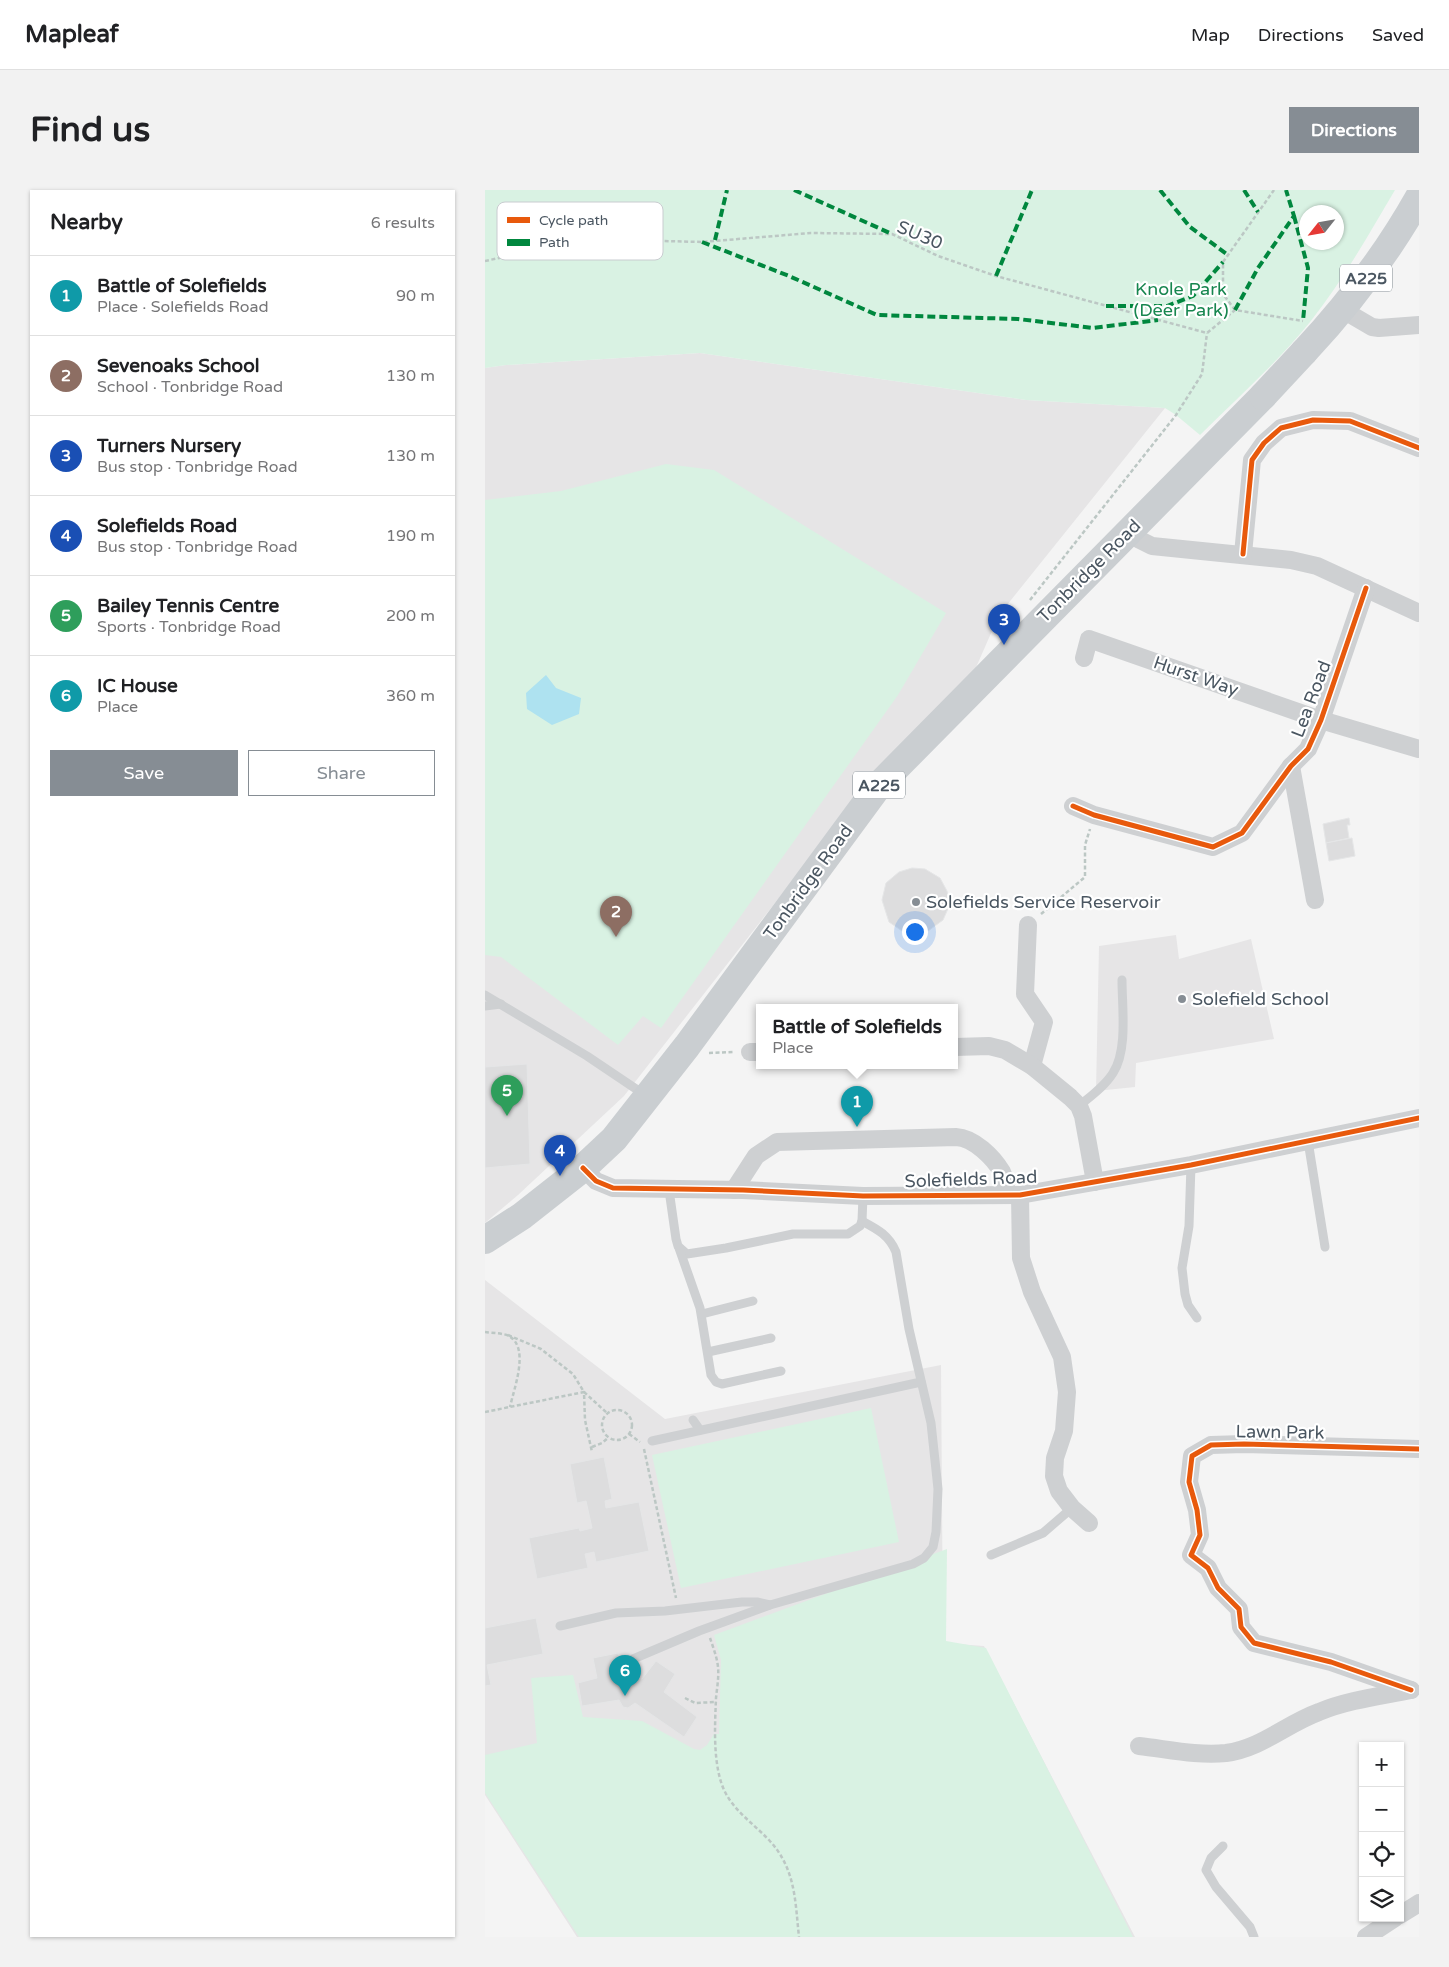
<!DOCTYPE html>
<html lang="en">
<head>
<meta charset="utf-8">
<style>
	body { margin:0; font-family:"Varela Round",sans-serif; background:#f2f2f2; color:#202124 }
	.controls { position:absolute; right:15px; bottom:15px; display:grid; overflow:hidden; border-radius:0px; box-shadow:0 1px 4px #0004 }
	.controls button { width:45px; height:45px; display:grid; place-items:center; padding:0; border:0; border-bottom:1px solid #e0e0e0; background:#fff; color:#202124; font:25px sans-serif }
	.compass { position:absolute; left:814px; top:15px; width:45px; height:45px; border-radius:50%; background:#fff; box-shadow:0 1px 4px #0004; rotate:239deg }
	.you { position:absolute; left:429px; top:741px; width:18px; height:18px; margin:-12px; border:4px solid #fff; border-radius:50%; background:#1a73e8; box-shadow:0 0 0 8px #1a73e833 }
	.badge { display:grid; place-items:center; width:32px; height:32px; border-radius:50%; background:#868d94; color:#fff; font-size:16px; font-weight:700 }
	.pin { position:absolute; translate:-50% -41px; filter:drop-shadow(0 1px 2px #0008) }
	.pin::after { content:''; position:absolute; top:26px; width:18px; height:15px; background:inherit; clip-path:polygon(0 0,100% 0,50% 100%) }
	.popup { position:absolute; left:271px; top:814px; width:202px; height:65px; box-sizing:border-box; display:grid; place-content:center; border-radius:0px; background:#fff; filter:drop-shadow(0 1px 4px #0005); font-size:16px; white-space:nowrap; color:#757577 }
	.popup b { font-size:19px; color:#202124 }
	.popup::after { content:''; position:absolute; left:50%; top:100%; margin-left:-10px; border:10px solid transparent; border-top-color:#fff }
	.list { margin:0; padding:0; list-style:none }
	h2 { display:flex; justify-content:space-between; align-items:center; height:65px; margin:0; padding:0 20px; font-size:21px }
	h2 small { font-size:16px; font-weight:400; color:#757577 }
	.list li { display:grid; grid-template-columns:32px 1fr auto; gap:15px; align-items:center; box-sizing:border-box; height:80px; padding:0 20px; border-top:1px solid #e0e0e0 }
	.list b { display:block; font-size:19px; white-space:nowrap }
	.list p { margin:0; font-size:16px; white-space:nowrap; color:#757577 }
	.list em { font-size:16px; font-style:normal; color:#757577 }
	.actions { display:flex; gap:10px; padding:15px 20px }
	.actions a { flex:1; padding:11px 0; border:1px solid #868d94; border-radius:0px; text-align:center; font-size:18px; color:#868d94 }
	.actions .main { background:#868d94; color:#fff }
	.icon { flex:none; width:28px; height:28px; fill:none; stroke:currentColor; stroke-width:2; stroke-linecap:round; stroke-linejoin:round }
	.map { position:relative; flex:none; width:934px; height:1747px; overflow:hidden; border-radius:0px }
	header { display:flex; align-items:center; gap:30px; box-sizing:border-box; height:70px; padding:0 25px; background:#fff; border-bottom:1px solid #e0e0e0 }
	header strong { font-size:24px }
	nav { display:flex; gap:28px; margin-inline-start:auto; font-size:18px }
	.intro { display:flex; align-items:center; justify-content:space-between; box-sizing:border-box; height:120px; padding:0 30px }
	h1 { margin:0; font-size:35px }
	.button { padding:12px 22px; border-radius:0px; background:#868d94; color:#fff; font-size:18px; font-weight:700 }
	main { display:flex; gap:30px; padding:0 30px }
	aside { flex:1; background:#fff; border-radius:0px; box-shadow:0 1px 4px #0004 }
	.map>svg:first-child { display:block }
	.education { fill:#e6e5e6 }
	.green { fill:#d9f2e3; fill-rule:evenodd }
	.water { fill:#aee2f0 }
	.building { fill:#ddddde; stroke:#e5e6e7 }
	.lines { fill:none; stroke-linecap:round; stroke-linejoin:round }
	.path { stroke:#bcc7c4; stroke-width:2.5; stroke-dasharray:4 2.5; stroke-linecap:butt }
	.service { stroke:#ced0d2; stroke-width:9 }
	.minor { stroke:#ced0d2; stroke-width:18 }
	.primary { stroke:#caced1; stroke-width:28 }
	.primary-bridge { stroke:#caced1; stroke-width:28 }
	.quiet { stroke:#00873e; stroke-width:4; stroke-dasharray:8 4; stroke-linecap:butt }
	.cycleway-casing { stroke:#fff; stroke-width:8 }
	.cycleway { stroke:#e8590c; stroke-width:5 }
	.poi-dot { fill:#868d94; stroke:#fff; stroke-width:2 }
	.labels { text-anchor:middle; stroke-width:4.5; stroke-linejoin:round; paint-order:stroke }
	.shield { fill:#fff; stroke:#808990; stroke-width:1 }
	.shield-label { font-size:16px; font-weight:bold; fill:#4a5661 }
	.street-label { font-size:18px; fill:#4a5661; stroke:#fff }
	.park-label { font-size:18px; fill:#17864f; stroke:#fff }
	.poi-label { font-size:18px; fill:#4a5661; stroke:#fff; text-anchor:start }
	.key { fill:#fff; stroke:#c9ccd0; stroke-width:1 }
	.key-label { font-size:14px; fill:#4a5661 }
</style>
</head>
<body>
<header>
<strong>Mapleaf</strong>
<nav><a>Map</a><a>Directions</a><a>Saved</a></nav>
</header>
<div class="intro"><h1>Find us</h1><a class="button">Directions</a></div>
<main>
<aside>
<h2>Nearby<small>6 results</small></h2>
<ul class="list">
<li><span class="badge" style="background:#0f9aa8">1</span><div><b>Battle of Solefields</b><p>Place · Solefields Road</p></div><em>90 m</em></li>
<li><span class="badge" style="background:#8d6e63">2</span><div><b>Sevenoaks School</b><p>School · Tonbridge Road</p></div><em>130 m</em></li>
<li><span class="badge" style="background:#1a4fb4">3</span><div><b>Turners Nursery</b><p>Bus stop · Tonbridge Road</p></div><em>130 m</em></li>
<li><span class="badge" style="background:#1a4fb4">4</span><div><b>Solefields Road</b><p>Bus stop · Tonbridge Road</p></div><em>190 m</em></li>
<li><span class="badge" style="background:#2e9e5b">5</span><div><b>Bailey Tennis Centre</b><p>Sports · Tonbridge Road</p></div><em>200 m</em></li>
<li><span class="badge" style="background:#0f9aa8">6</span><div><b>IC House</b><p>Place</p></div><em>360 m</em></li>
</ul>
<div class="actions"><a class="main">Save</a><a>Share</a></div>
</aside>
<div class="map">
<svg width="934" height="1747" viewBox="0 0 934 1747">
	<rect width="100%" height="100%" fill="#f4f4f4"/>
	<g class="education">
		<polygon points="215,163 541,210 680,218 514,425 489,482 387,589 139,906 33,1005 0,1033 0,178 21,175"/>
		<polygon points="691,745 694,769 766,749 789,849 651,873 650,897 611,901 614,756"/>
		<polygon points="0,1090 180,1229 456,1175 458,1453 499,1456 650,1747 92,1747 0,1605"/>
	</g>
	<g class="green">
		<path d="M0 0H910C884 44 857 92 825 132 792 173 752 208 715 245L691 225 680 218 541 210 215 163 21 175 0 178ZM822 22H852V52H822Z"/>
		<polygon points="181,274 229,280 461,423 413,505 176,838 158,826 133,855 16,767 0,765 0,310 76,301"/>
		<polygon points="386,1218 414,1352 196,1398 167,1265"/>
		<polygon points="462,1359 461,1451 501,1458 648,1747 94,1747 0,1603 0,1565 52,1553 46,1488 88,1485 98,1527 157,1531 209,1559 215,1560 222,1555 229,1544 234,1544 236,1470 229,1445"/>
	</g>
	<polygon class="water" points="61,485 71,498 96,508 94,524 67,535 42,519 41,503"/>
	<g class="building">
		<polygon points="864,628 865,635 862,635 864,648 841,653 838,634"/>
		<polygon points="867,648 870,666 844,671 841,653"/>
		<polygon points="427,678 440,679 455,688 462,701 465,714 458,730 443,741 420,743 404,732 397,710 401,693 414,682"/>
		<polygon points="42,874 45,974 0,978 0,877"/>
		<polygon points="119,1267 127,1309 120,1311 121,1318 154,1312 164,1361 111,1372 109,1362 100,1364 103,1378 52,1389 44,1348 94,1338 95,1341 107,1338 101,1311 92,1313 85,1274"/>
		<polygon points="51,1428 58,1464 2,1475 6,1495 0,1496 0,1438"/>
		<polygon points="133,1463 137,1486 157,1489 171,1471 190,1484 179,1502 212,1527 199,1547 150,1513 143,1518 138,1517 134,1510 97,1516 93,1493 112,1488 108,1468"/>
	</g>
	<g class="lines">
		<g class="path">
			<polyline points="0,71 102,49 217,52 326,43 407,44 453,66 511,86 722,143 750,120 818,131"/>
			<polyline points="750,120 738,104 738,72 789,0"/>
			<polyline points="545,410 691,225 717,184 722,143"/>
			<polyline points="556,724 600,687 600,655 605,639"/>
			<polyline points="224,863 249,862"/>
			<path d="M0 1142C7 1143 18 1143 24 1146 45 1158 29 1198 25 1217"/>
			<polyline points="23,1145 56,1159 88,1184 99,1202 122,1223"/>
			<circle cx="132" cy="1235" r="15"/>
			<polyline points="0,1222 99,1202 100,1230 107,1262"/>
			<polyline points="144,1244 155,1252"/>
			<polyline points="107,1257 117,1253 123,1248"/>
			<polyline points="159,1259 191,1408"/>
			<path d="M225 1448C228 1457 232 1467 233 1477 234 1487 232 1498 231 1508 230 1534 228 1566 236 1592 244 1618 267 1632 284 1650 311 1679 310 1711 314 1747"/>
			<polyline points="200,1508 210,1513 231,1512"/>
		</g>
		<g class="service">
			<polyline points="0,805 102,866 160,905"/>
			<polyline points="0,816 16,814"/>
			<path d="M594 916C606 906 620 896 628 883 643 860 637 817 637 790"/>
			<polyline points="823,951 840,1057"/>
			<polyline points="706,975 704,1036 697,1078 700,1104 703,1115 712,1128"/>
			<polyline points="184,1000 191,1049 193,1056 202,1064 241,1058 308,1044 363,1044 375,1036 377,1031 378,1006"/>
			<polyline points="194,1058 215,1118 226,1185 231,1192 237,1194 296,1181"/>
			<polyline points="217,1124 268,1111"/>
			<polyline points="223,1162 286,1148"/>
			<polyline points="208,1230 215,1240"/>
			<polyline points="167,1251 436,1192"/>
			<polyline points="506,1365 558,1343 587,1318"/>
			<polyline points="75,1436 131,1423 180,1421 257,1412 272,1412 285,1415"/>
			<path d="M148 1469 214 1441 285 1415 428 1374 439 1368 448 1357 451 1342 453 1299 446 1233 424 1139 411 1062C404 1045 392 1039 377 1031"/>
			<polyline points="738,1656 726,1668 721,1680 731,1697 765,1737 769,1747"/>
		</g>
		<g class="minor">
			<polyline points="858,120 887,137 894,138 934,135"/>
			<polyline points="644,340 655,350 667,356 806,370 832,376 934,423"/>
			<polyline points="758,364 767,270 779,253 796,238 828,230 865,231 934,258"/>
			<polyline points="599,468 604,449 836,530 934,559"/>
			<polyline points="806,576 830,710"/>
			<polyline points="588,616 609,625 728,657 757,643 806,576 823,559 836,530 881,398"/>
			<polyline points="543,735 540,804 559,832 547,876"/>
			<polyline points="470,857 504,856 520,860 547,876 585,907 594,916 598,926 610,992"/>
			<polyline points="265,862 274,862"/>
			<polyline points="98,978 111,991 128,998 258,1000 378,1006 535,1005 706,975 934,928"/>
			<path d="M249 1000 271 966 292 952 471 947C489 948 508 967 517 982 520 988 521 998 522 1005"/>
			<polyline points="535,1005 536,1068 547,1102 577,1167 582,1202 579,1241 570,1268 569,1286 574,1301 587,1318 604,1333"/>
			<polyline points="926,1500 846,1472 769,1453 756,1437 754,1419 733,1398 723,1378 706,1365 715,1345 712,1320 704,1292 707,1266 726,1255 759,1254 934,1259"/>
			<path d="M654 1556C682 1559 712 1566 741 1563 777 1558 801 1534 834 1522 863 1510 896 1506 926 1500"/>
			<polyline points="915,1725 934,1713"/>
			<polyline points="881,1747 910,1728"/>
		</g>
		<g class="primary">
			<path d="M819 162C863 115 902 64 934 7"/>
			<polyline points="0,1050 37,1026 98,978 129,949 202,856 395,594 778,206"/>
		</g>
		<polyline class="primary-bridge" points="778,206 819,162"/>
		<g class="quiet">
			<polyline points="309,0 407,44"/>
			<polyline points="675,0 705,37 743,65"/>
			<polyline points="759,0 773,22"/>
			<polyline points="809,26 823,78 818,131"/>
			<polyline points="230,50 242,0"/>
			<polyline points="217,52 304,86 392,125 533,129 608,138 673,130"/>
			<polyline points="511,86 547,0"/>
			<polyline points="621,116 682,116 708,106 738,72"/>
			<polyline points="750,120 773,78 809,26 801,0"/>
		</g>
		<g class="cycleway-casing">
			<g id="cycleway">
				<polyline points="758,364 767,270 779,253 796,238 828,230 865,231 934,258"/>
				<polyline points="588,616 609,625 728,657 757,643 806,576 823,559 836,530 881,398"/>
				<polyline points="98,978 111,991 128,998 258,1000 378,1006 535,1005 706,975 934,928"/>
				<polyline points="926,1500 846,1472 769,1453 756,1437 754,1419 733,1398 723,1378 706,1365 715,1345 712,1320 704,1292 707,1266 726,1255 759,1254 934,1259"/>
			</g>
		</g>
		<use href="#cycleway" class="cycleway"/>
	</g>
	<g class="poi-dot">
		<circle cx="431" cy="712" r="5"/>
		<circle cx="697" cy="809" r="5"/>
	</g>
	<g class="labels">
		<g class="shield">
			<rect x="855" y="74.5" width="52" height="27" rx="4"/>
			<rect x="368" y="581.5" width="52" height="27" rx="4"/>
		</g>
		<g class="shield-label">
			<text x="881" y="94">A225</text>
			<text x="394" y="601">A225</text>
		</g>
		<g class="street-label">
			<text transform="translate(435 45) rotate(23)" y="6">SU30</text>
			<text transform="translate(604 381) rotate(-45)" y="6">Tonbridge Road</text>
			<text transform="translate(711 486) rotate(19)" y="6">Hurst Way</text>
			<text transform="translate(826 509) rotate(-69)" y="6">Lea Road</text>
			<text transform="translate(323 692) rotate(-54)" y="6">Tonbridge Road</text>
			<text transform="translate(486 989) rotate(-2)" y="6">Solefields Road</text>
			<text transform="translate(795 1242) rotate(1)" y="6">Lawn Park</text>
		</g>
		<g class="park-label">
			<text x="696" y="105">Knole Park<tspan x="696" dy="21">(Deer Park)</tspan></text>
		</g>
		<g class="poi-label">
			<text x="441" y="718">Solefields Service Reservoir</text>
			<text x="707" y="815">Solefield School</text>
		</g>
	</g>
	<rect x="12" y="12" width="166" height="58" rx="8" class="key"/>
	<rect x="22" y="27" width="23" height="6" fill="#e8590c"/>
	<rect x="22" y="49" width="23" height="7" fill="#00873e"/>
	<g class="key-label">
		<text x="54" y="35">Cycle path</text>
		<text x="54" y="57">Path</text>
	</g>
</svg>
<div class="controls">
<button>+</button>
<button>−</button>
<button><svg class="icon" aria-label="locate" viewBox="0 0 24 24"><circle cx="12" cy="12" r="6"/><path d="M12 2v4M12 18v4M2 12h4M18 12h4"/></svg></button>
<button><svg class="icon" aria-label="layers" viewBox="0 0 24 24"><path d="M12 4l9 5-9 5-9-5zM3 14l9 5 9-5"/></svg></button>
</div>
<svg class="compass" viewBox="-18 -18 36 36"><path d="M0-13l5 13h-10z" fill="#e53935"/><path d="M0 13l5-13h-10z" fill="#757577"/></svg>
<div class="you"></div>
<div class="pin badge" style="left:372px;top:937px;background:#0f9aa8">1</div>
<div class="popup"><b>Battle of Solefields</b>Place</div>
<div class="pin badge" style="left:131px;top:747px;background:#8d6e63">2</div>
<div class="pin badge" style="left:519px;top:455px;background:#1a4fb4">3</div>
<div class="pin badge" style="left:75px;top:986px;background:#1a4fb4">4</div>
<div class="pin badge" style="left:22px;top:926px;background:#2e9e5b">5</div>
<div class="pin badge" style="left:140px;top:1506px;background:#0f9aa8">6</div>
</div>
</main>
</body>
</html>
